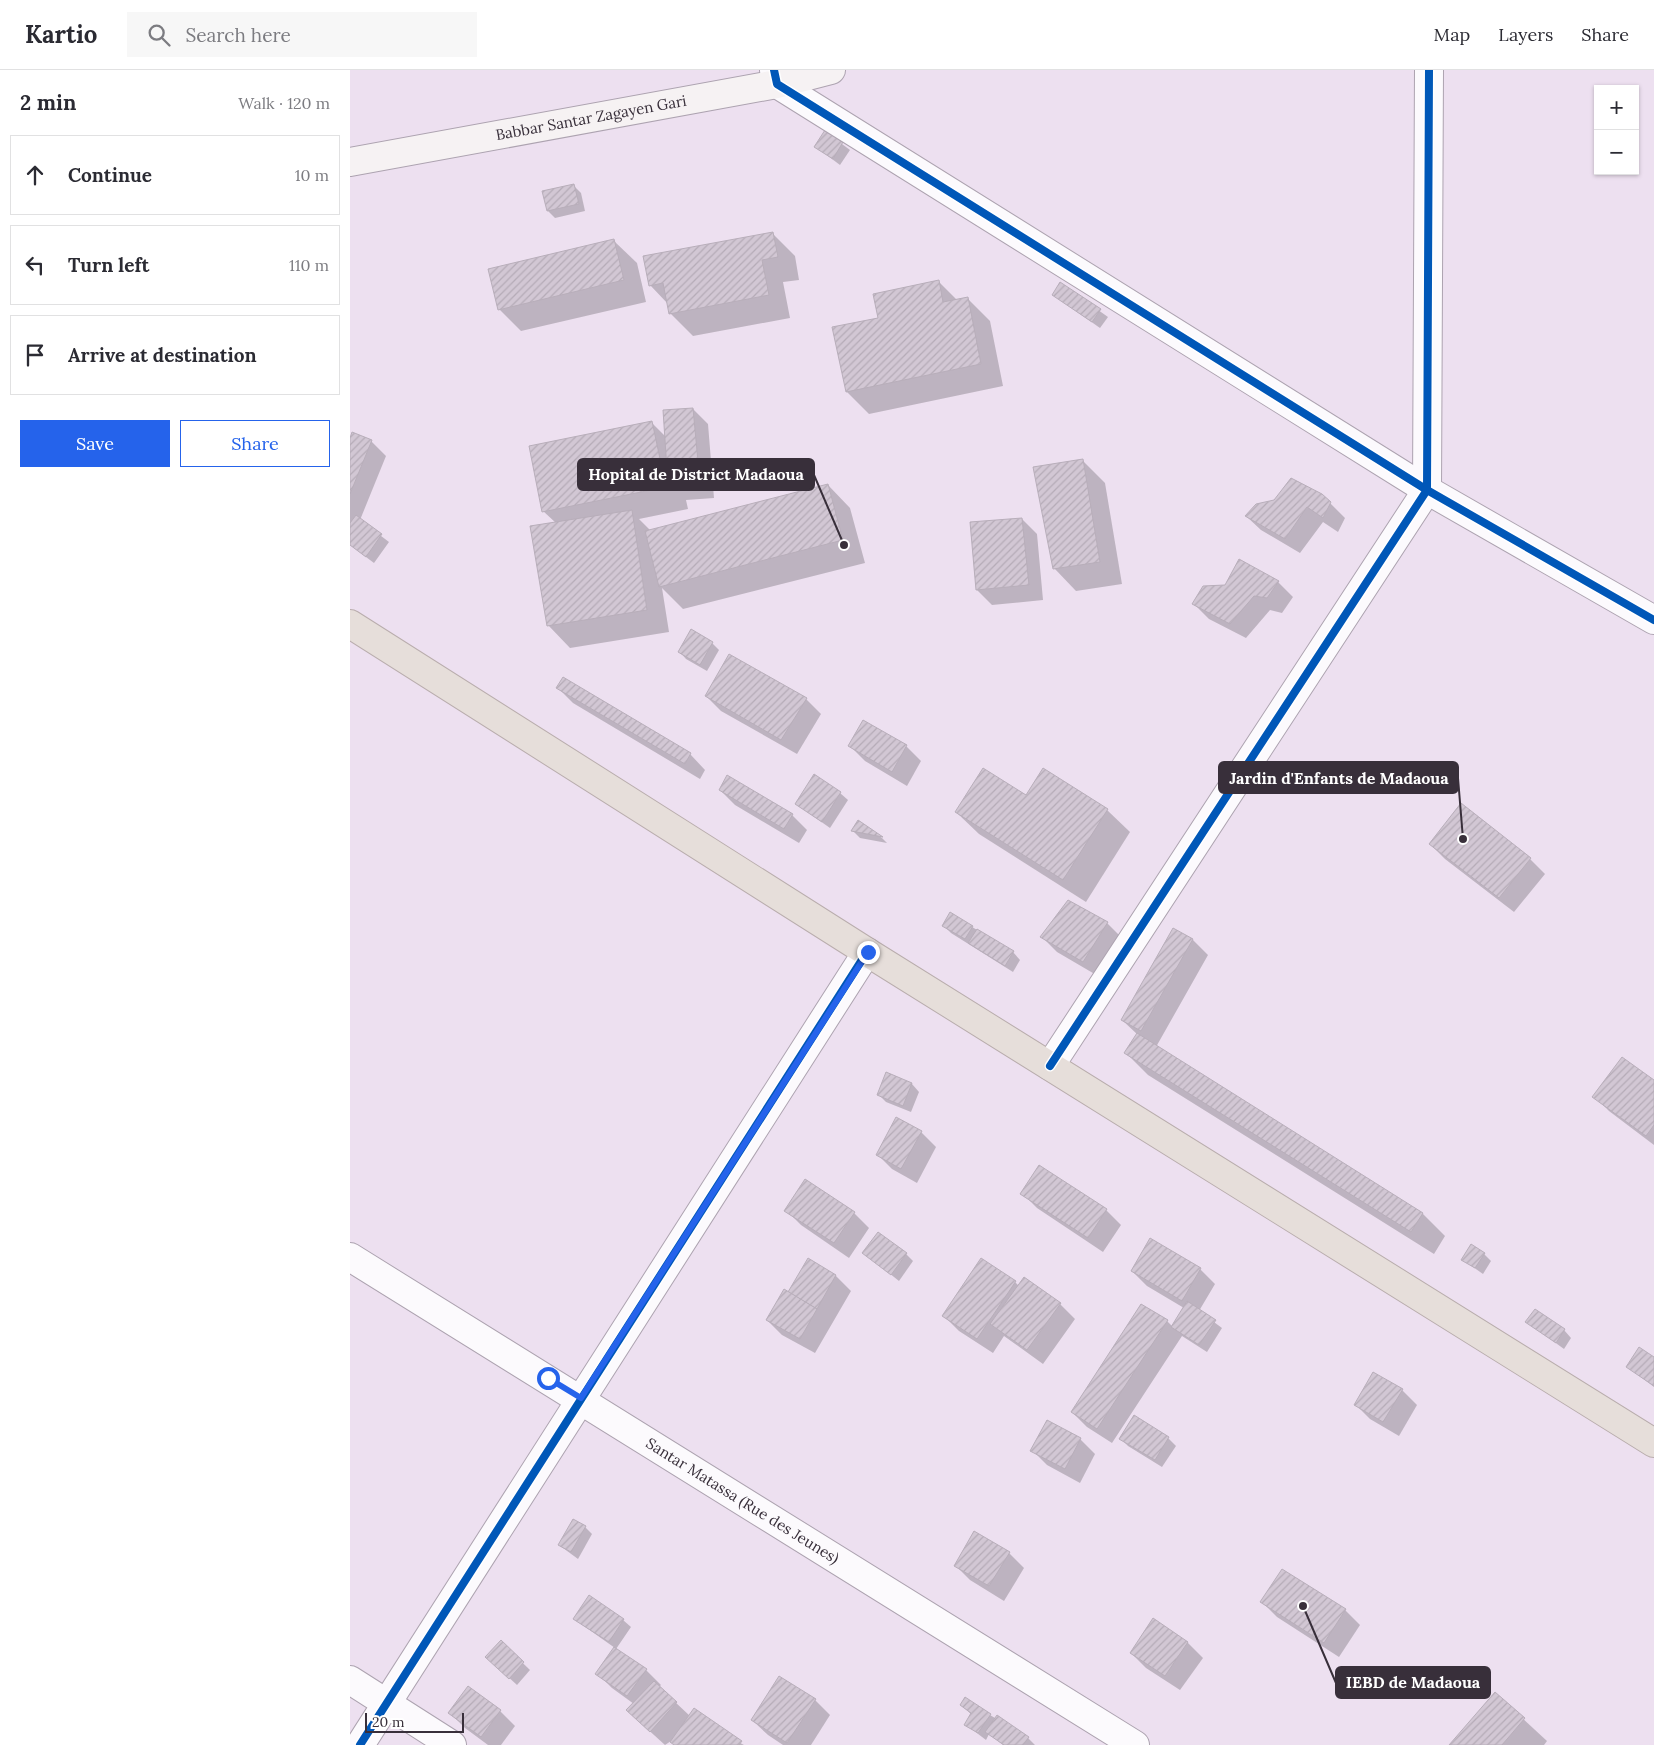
<!DOCTYPE html>
<html lang="en">
<head>
<meta charset="utf-8">
<style>
	body { margin:0; font-family:Lora,serif; background:#f7f7f7; color:#2b2b33 }
	.controls { position:absolute; right:15px; top:15px; display:grid; overflow:hidden; border-radius:0px; box-shadow:0 1px 4px #0004 }
	.controls button { width:45px; height:45px; display:grid; place-items:center; padding:0; border:0; border-bottom:1px solid #e1e1e2; background:#fff; color:#2b2b33; font:25px sans-serif }
	.scale { position:absolute; left:15px; bottom:12px; width:99px; box-sizing:border-box; padding-left:5px; border:2px solid #382f3a; border-top:0; font-size:14px; line-height:18px; white-space:nowrap; color:#382f3a; -webkit-text-stroke:4px #fff; paint-order:stroke }
	.stop { position:absolute; width:15px; height:15px; margin:-11px; border:4px solid #2563eb; border-radius:50%; background:#fff }
	.stop.end { background:#2563eb; border-color:#fff; box-shadow:0 1px 5px #0008 }
	.list { margin:0; padding:0; list-style:none }
	h2 { display:flex; justify-content:space-between; align-items:center; height:65px; margin:0; padding:0 20px; font-size:21px }
	h2 small { font-size:16px; font-weight:400; color:#7c7c81 }
	.list li { display:grid; grid-template-columns:32px 1fr auto; gap:15px; align-items:center; box-sizing:border-box; height:80px; margin:0 10px 10px; padding:0 10px; border:1px solid #e1e1e2; border-radius:0px }
	.list b { display:block; font-size:19px; white-space:nowrap }
	.list em { font-size:16px; font-style:normal; color:#7c7c81 }
	.actions { display:flex; gap:10px; padding:15px 20px }
	.actions a { flex:1; padding:11px 0; border:1px solid #2563eb; border-radius:0px; text-align:center; font-size:18px; color:#2563eb }
	.actions .main { background:#2563eb; color:#fff }
	.icon { flex:none; width:28px; height:28px; fill:none; stroke:currentColor; stroke-width:2; stroke-linecap:round; stroke-linejoin:round }
	.map { position:relative; flex:none; width:1304px; height:1675px; overflow:hidden }
	header { display:flex; align-items:center; gap:30px; box-sizing:border-box; height:70px; padding:0 25px; background:#fff; border-bottom:1px solid #e1e1e2 }
	header strong { font-size:24px }
	nav { display:flex; gap:28px; margin-inline-start:auto; font-size:18px }
	.search { width:350px; height:45px; background:#f7f7f7; display:flex; align-items:center; gap:12px; box-sizing:border-box; padding:0 18px; border-radius:0px; color:#7c7c81; font-size:19px }
	main { display:flex }
	aside { flex:1; background:#fff }
	.map>svg:first-child { display:block }
	.shadow { fill:#0003 }
	.building { fill:url(#building-hatch); stroke:#b8aeba }
	.lines { fill:none; stroke-linecap:round; stroke-linejoin:round }
	.street-casing { stroke:#ada3b0; stroke-width:30 }
	.secondary-casing { stroke:#ada3b0; stroke-width:30 }
	.highway-casing { stroke:#b9adad; stroke-width:30 }
	.street { stroke:#fcfafd; stroke-width:28 }
	.secondary { stroke:#f6f2f3; stroke-width:28 }
	.highway { stroke:#e6deda; stroke-width:28 }
	.cycleway-casing { stroke:#fff; stroke-width:11 }
	.cycleway { stroke:#0057b8; stroke-width:8 }
	.route { stroke:#2563eb; stroke-width:6 }
	.labels { text-anchor:middle; stroke-width:5; stroke-linejoin:round; paint-order:stroke }
	.street-label { font-size:15px; fill:#382f3a; stroke:#fff }
	.leader { fill:none; stroke:#382f3a; stroke-width:2 }
	.callout-dot { fill:#382f3a; stroke:#fff; stroke-width:2 }
	.callout { fill:#382f3a; stroke:#382f3a; stroke-width:2 }
	.callout-label { font-size:16px; text-anchor:middle; font-weight:bold; fill:#fff }
</style>
</head>
<body>
<header>
<strong>Kartio</strong>
<div class="search"><svg class="icon" aria-label="search" viewBox="0 0 24 24"><circle cx="10" cy="10" r="6"/><path d="M15 15l6 6"/></svg>Search here</div>
<nav><a>Map</a><a>Layers</a><a>Share</a></nav>
</header>
<main>
<aside>
<h2>2 min<small>Walk · 120 m</small></h2>
<ul class="list">
<li><svg class="icon" aria-label="ahead" viewBox="0 0 24 24"><path d="M12 20V5M6 11l6-6 6 6"/></svg><div><b>Continue</b></div><em>10 m</em></li>
<li><svg class="icon" aria-label="left" viewBox="0 0 24 24"><path d="M17 20v-9H6M10 6l-5 5 5 5"/></svg><div><b>Turn left</b></div><em>110 m</em></li>
<li><svg class="icon" aria-label="arrive" viewBox="0 0 24 24"><path d="M6 21V4h12l-3 4 3 4H6"/></svg><div><b>Arrive at destination</b></div></li>
</ul>
<div class="actions"><a class="main">Save</a><a>Share</a></div>
</aside>
<div class="map">
<svg width="1304" height="1675" viewBox="0 0 1304 1675">
	<defs>
		<pattern id="building-hatch" width="6" height="6" patternUnits="userSpaceOnUse" patternTransform="scale(1.25)"><rect width="6" height="6" fill="#d2c7d4"/><path d="M-1 1l2-2M0 6l6-6M5 7l2-2" fill="none" stroke="#b5abb7"/></pattern>
	</defs>
	<rect width="100%" height="100%" fill="#ede0f0"/>
	<g class="shadow">
		<polygon points="476,62 500,80 490,95 466,77"/>
		<polygon points="223,115 231,123 235,141 205,148 198,141"/>
		<polygon points="422,163 445,186 449,210 433,212 440,248 343,266 320,243 318,234 300,215"/>
		<polygon points="264,171 287,193 296,232 171,261 149,239"/>
		<polygon points="588,211 607,230 617,228 640,251 653,316 519,344 497,322 529,249"/>
		<polygon points="710,213 758,247 750,258 703,225"/>
		<polygon points="343,339 358,354 364,428 336,430 338,439 289,449 301,461 478,415 500,438 515,493 333,539 312,518 319,562 220,578 198,555 206,453 193,441 302,353 316,367"/>
		<polygon points="21,371 36,386 10,450 39,472 24,493 0,475 0,372"/>
		<polygon points="732,390 755,413 772,514 726,521 704,498"/>
		<polygon points="980,433 995,448 988,462 973,452 950,483 911,460 896,446"/>
		<polygon points="672,449 687,464 693,530 642,535 627,520"/>
		<polygon points="928,512 943,527 932,543 920,540 896,568 859,549 844,534"/>
		<polygon points="362,573 369,580 357,601 336,589 329,581"/>
		<polygon points="208,618 340,684 355,700 350,709 223,633"/>
		<polygon points="356,626 456,629 471,644 447,684 371,641"/>
		<polygon points="514,652 556,676 571,691 557,716 515,691 500,676"/>
		<polygon points="370,720 442,745 457,760 449,773 385,735"/>
		<polygon points="490,723 498,730 480,758 446,734"/>
		<polygon points="676,727 757,740 780,762 736,832 629,764 606,742"/>
		<polygon points="509,752 532,768 537,773 510,768 503,761"/>
		<polygon points="1080,774 1180,789 1195,804 1164,842 1095,789"/>
		<polygon points="601,844 663,882 670,890 663,902 601,863 593,855"/>
		<polygon points="757,853 772,868 748,906 707,882 692,867"/>
		<polygon points="823,859 843,870 858,885 806,977 1073,1144 1095,1166 1084,1184 798,1005 776,983 788,965 772,950"/>
		<polygon points="537,1004 562,1014 569,1022 561,1042 536,1032 529,1025"/>
		<polygon points="1304,1012 1304,1075 1259,1041 1244,1026"/>
		<polygon points="571,1062 586,1077 567,1113 542,1099 527,1084"/>
		<polygon points="672,1123 756,1140 771,1155 753,1182 687,1138"/>
		<polygon points="436,1140 504,1143 519,1158 499,1188 451,1155"/>
		<polygon points="514,1183 556,1184 563,1191 549,1211"/>
		<polygon points="1134,1184 1141,1191 1133,1204 1113,1190"/>
		<polygon points="458,1190 486,1206 501,1221 465,1283 432,1265 417,1250 439,1224"/>
		<polygon points="850,1199 865,1214 849,1241 872,1258 857,1282 832,1266 762,1373 737,1357 722,1342 817,1251 823,1257 834,1238 797,1216 782,1201"/>
		<polygon points="665,1212 669,1216 710,1234 725,1249 693,1294 654,1266 643,1283 609,1261 594,1246"/>
		<polygon points="1177,1252 1214,1260 1221,1268 1214,1279"/>
		<polygon points="1304,1288 1304,1317 1278,1297"/>
		<polygon points="1052,1320 1067,1335 1049,1366 1020,1349 1005,1334"/>
		<polygon points="784,1347 818,1368 826,1376 812,1397 778,1376 771,1369"/>
		<polygon points="730,1369 745,1384 730,1413 697,1395 682,1380"/>
		<polygon points="235,1457 242,1464 228,1489 209,1475"/>
		<polygon points="659,1483 674,1498 654,1531 620,1510 605,1495"/>
		<polygon points="912,1532 995,1540 1010,1555 989,1587 927,1547"/>
		<polygon points="224,1549 273,1550 281,1557 266,1579 296,1600 311,1615 309,1617 340,1646 394,1675 325,1675 321,1671 315,1675 293,1655 284,1634 262,1618 247,1603 265,1578"/>
		<polygon points="803,1550 838,1573 853,1588 830,1620 796,1598 781,1583"/>
		<polygon points="151,1572 180,1600 167,1615 144,1594"/>
		<polygon points="1145,1623 1197,1671 1194,1675 1100,1675"/>
		<polygon points="465,1630 480,1645 461,1675 433,1675 418,1665 402,1650"/>
		<polygon points="611,1635 640,1645 678,1668 685,1675 653,1675 639,1664 636,1670 615,1654 622,1645"/>
		<polygon points="150,1641 165,1656 151,1675 138,1675 115,1658 100,1643"/>
	</g>
	<g class="building">
		<polygon points="475,60 493,72 483,89 464,77"/>
		<polygon points="224,114 229,134 197,141 192,121"/>
		<polygon points="423,162 428,187 412,190 419,225 319,244 313,213 299,216 293,186"/>
		<polygon points="264,169 274,210 148,240 138,199"/>
		<polygon points="589,210 593,232 618,227 631,294 496,322 482,257 528,248 523,224"/>
		<polygon points="710,212 751,239 742,252 702,225"/>
		<polygon points="343,338 350,413 318,415 313,340"/>
		<polygon points="302,351 316,417 192,442 179,376"/>
		<polygon points="2,362 22,370 0,424 0,368"/>
		<polygon points="733,389 750,492 703,499 683,397"/>
		<polygon points="941,408 972,424 981,432 973,448 957,437 935,469 895,446 906,434 924,430"/>
		<polygon points="478,414 493,470 309,517 295,461"/>
		<polygon points="282,440 297,540 197,556 180,456"/>
		<polygon points="6,445 32,464 16,487 0,475 0,453"/>
		<polygon points="672,448 679,515 626,520 620,452"/>
		<polygon points="889,489 929,511 917,528 904,526 880,554 842,534 853,516 875,515"/>
		<polygon points="341,559 363,572 350,595 328,582"/>
		<polygon points="379,584 457,628 431,670 355,626"/>
		<polygon points="213,607 341,683 335,694 206,618"/>
		<polygon points="513,650 557,675 542,702 498,676"/>
		<polygon points="633,698 676,725 693,698 758,739 713,810 605,742"/>
		<polygon points="464,704 491,722 472,752 445,734"/>
		<polygon points="377,705 443,744 434,759 369,720"/>
		<polygon points="1111,733 1181,788 1149,828 1079,774"/>
		<polygon points="508,750 533,767 501,761"/>
		<polygon points="718,830 758,852 733,892 690,867"/>
		<polygon points="600,842 623,856 615,869 592,856"/>
		<polygon points="823,858 843,869 791,961 771,950"/>
		<polygon points="627,859 664,881 655,896 618,873"/>
		<polygon points="787,963 1073,1143 1061,1162 774,983"/>
		<polygon points="1272,987 1304,1010 1304,1055 1296,1066 1242,1027"/>
		<polygon points="536,1002 562,1013 553,1036 527,1025"/>
		<polygon points="546,1047 572,1061 551,1099 526,1085"/>
		<polygon points="689,1095 757,1139 738,1168 670,1124"/>
		<polygon points="455,1109 505,1142 484,1173 434,1141"/>
		<polygon points="528,1162 557,1183 541,1205 512,1183"/>
		<polygon points="800,1168 851,1198 832,1231 781,1201"/>
		<polygon points="1121,1174 1135,1183 1125,1198 1111,1190"/>
		<polygon points="458,1188 486,1205 467,1239 438,1222"/>
		<polygon points="631,1188 666,1211 627,1269 592,1246"/>
		<polygon points="674,1207 711,1233 677,1280 640,1254"/>
		<polygon points="434,1219 467,1239 450,1269 416,1250"/>
		<polygon points="837,1231 866,1250 849,1275 821,1257"/>
		<polygon points="791,1234 818,1250 747,1359 721,1342"/>
		<polygon points="1185,1239 1215,1259 1206,1273 1175,1252"/>
		<polygon points="1289,1277 1304,1287 1304,1316 1276,1297"/>
		<polygon points="1023,1302 1053,1319 1033,1352 1004,1335"/>
		<polygon points="784,1345 819,1367 805,1390 769,1369"/>
		<polygon points="697,1350 731,1368 715,1399 680,1381"/>
		<polygon points="223,1449 236,1456 221,1482 208,1475"/>
		<polygon points="624,1461 660,1482 639,1516 604,1496"/>
		<polygon points="932,1499 996,1539 974,1573 910,1532"/>
		<polygon points="239,1525 274,1549 259,1572 223,1549"/>
		<polygon points="803,1548 838,1572 815,1606 780,1583"/>
		<polygon points="151,1570 174,1592 159,1609 135,1587"/>
		<polygon points="264,1577 297,1599 277,1626 245,1604"/>
		<polygon points="429,1606 466,1629 437,1673 401,1650"/>
		<polygon points="304,1611 327,1632 300,1662 276,1640"/>
		<polygon points="118,1616 151,1640 131,1667 98,1643"/>
		<polygon points="1145,1622 1175,1648 1152,1675 1099,1675"/>
		<polygon points="615,1627 641,1644 628,1663 614,1655 621,1643 610,1635"/>
		<polygon points="344,1638 392,1671 389,1675 324,1675 320,1672"/>
		<polygon points="647,1645 679,1667 673,1675 654,1675 635,1662"/>
	</g>
	<g class="lines">
		<g class="street-casing">
			<g id="street">
				<polyline points="424,0 427,14 1077,420 1304,550"/>
				<polyline points="700,996 1077,420 1079,0"/>
				<path id="s1" d="M0 1187 785 1675"/>
				<polyline points="0,1610 102,1675"/>
				<polyline points="10,1675 517,882"/>
			</g>
		</g>
		<g class="secondary-casing">
			<g id="secondary">
				<path id="s2" d="M0 92 427 14 481 0"/>
			</g>
		</g>
		<g class="highway-casing">
			<polyline id="highway" points="0,554 517,882 1304,1373"/>
		</g>
		<use href="#street" class="street"/>
		<use href="#secondary" class="secondary"/>
		<use href="#highway" class="highway"/>
		<g class="cycleway-casing">
			<g id="cycleway">
				<polyline points="424,0 427,14 1077,420 1304,550"/>
				<polyline points="700,996 1077,420 1079,0"/>
				<polyline points="10,1675 517,882"/>
			</g>
		</g>
		<use href="#cycleway" class="cycleway"/>
	</g>
	<g class="lines">
		<polyline class="route" points="198,1308 231,1328 518,882"/>
	</g>
	<g class="labels">
		<g class="street-label">
			<text dy="5" stroke="none"><textPath href="#s2" startOffset="245">Babbar Santar Zagayen Gari</textPath></text>
			<text dy="5" stroke="none"><textPath href="#s1" startOffset="462">Santar Matassa (Rue des Jeunes)</textPath></text>
		</g>
	</g>
	<path class="leader" d="M494 475L464 405M1113 769L1108 708M953 1536L986 1613"/>
	<g class="callout-dot">
		<circle cx="494" cy="475" r="5"/>
		<circle cx="1113" cy="769" r="5"/>
		<circle cx="953" cy="1536" r="5"/>
	</g>
	<g class="callout">
		<rect x="228" y="389" width="236" height="31" rx="5"/>
		<rect x="869" y="692" width="239" height="31" rx="5"/>
		<rect x="986" y="1597" width="154" height="31" rx="5"/>
	</g>
	<g class="callout-label">
		<text x="346" y="410">Hopital de District Madaoua</text>
		<text x="989" y="714">Jardin d'Enfants de Madaoua</text>
		<text x="1063" y="1618">IEBD de Madaoua</text>
	</g>
</svg>
<div class="controls">
<button>+</button>
<button>−</button>
</div>
<div class="scale">20 m</div>
<div class="stop" style="left:198px;top:1308px"></div>
<div class="stop end" style="left:518px;top:882px"></div>
</div>
</main>
</body>
</html>
